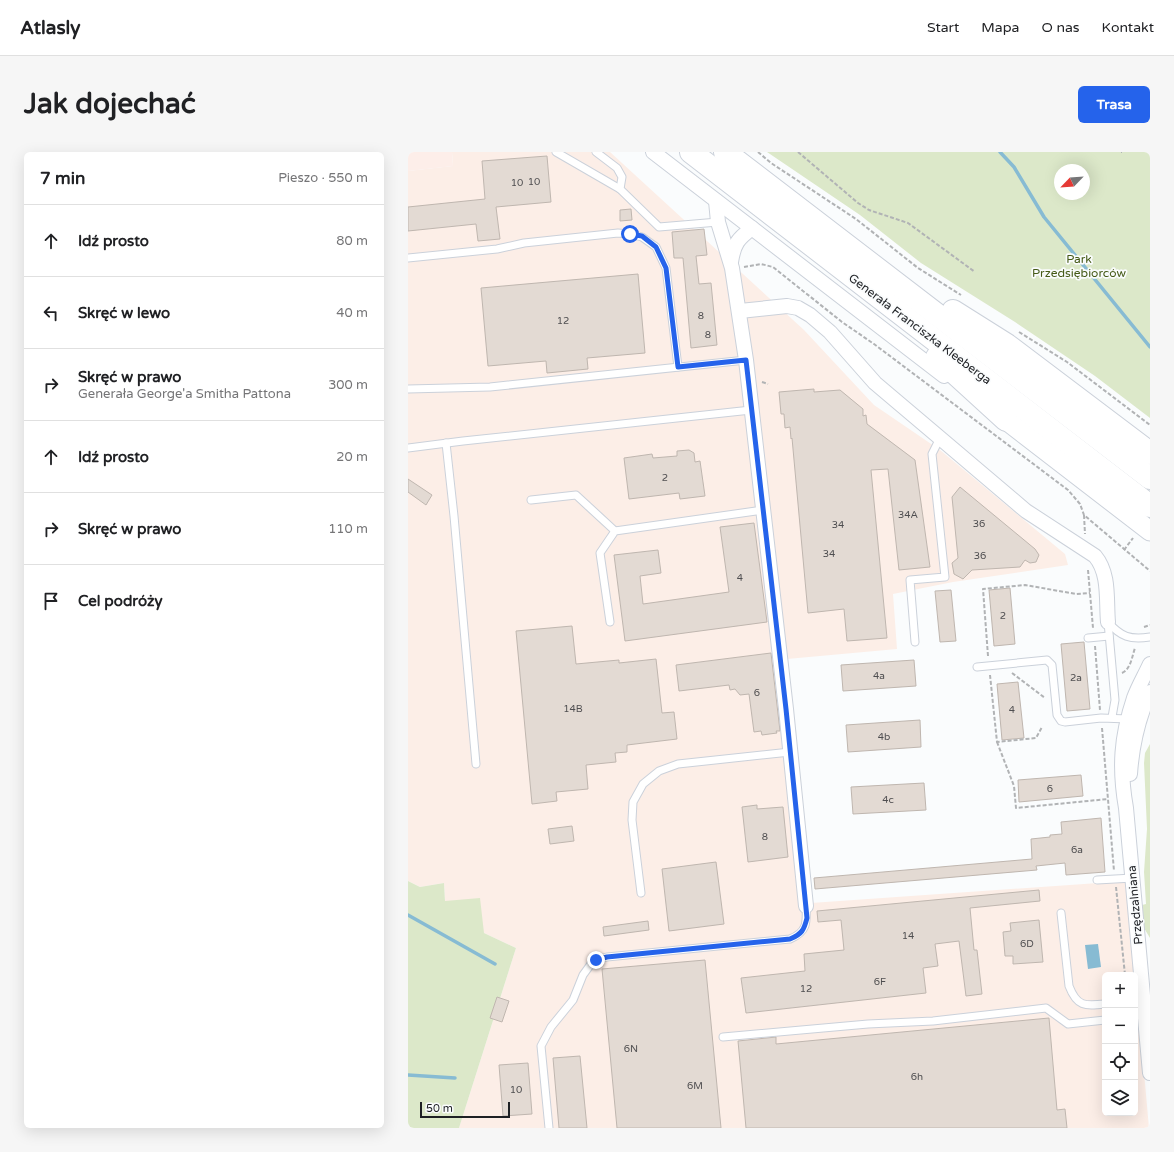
<!DOCTYPE html>
<html lang="pl">
<head>
<meta charset="utf-8">
<style>
	body { margin:0; font-family:"Varela Round",sans-serif; background:#f6f6f6; color:#202124 }
	.controls { position:absolute; right:12px; bottom:12px; display:grid; overflow:hidden; border-radius:6px; box-shadow:0 4px 16px #0002 }
	.controls button { width:36px; height:36px; display:grid; place-items:center; padding:0; border:0; border-bottom:1px solid #e0e0e0; background:#fff; color:#202124; font:20px sans-serif }
	.compass { position:absolute; left:646px; top:12px; width:36px; height:36px; border-radius:50%; background:#fff; box-shadow:0 4px 16px #0002; rotate:245deg }
	.scale { position:absolute; left:12px; bottom:10px; width:90px; box-sizing:border-box; padding-left:4px; border:2px solid #1e2024; border-top:0; font-size:11px; line-height:14px; white-space:nowrap; color:#1e2024; -webkit-text-stroke:3px #fafcfd; paint-order:stroke }
	.stop { position:absolute; width:12px; height:12px; margin:-9px; border:3px solid #2563eb; border-radius:50%; background:#fff }
	.stop.end { background:#2563eb; border-color:#fff; box-shadow:0 1px 4px #0008 }
	.list { margin:0; padding:0; list-style:none }
	h2 { display:flex; justify-content:space-between; align-items:center; height:52px; margin:0; padding:0 16px; font-size:17px }
	h2 small { font-size:13px; font-weight:400; color:#757577 }
	.list li { display:grid; grid-template-columns:26px 1fr auto; gap:12px; align-items:center; box-sizing:border-box; height:72px; padding:0 16px; border-top:1px solid #e0e0e0 }
	.list b { display:block; font-size:15px; white-space:nowrap }
	.list p { margin:0; font-size:13px; white-space:nowrap; color:#757577 }
	.list em { font-size:13px; font-style:normal; color:#757577 }
	.icon { flex:none; width:22px; height:22px; fill:none; stroke:currentColor; stroke-width:2; stroke-linecap:round; stroke-linejoin:round }
	.map { position:relative; flex:none; width:742px; height:976px; overflow:hidden; border-radius:6px }
	header { display:flex; align-items:center; gap:24px; box-sizing:border-box; height:56px; padding:0 20px; background:#fff; border-bottom:1px solid #e0e0e0 }
	header strong { font-size:19px }
	nav { display:flex; gap:22px; margin-inline-start:auto; font-size:14px }
	.intro { display:flex; align-items:center; justify-content:space-between; box-sizing:border-box; height:96px; padding:0 24px }
	h1 { margin:0; font-size:28px }
	.button { padding:10px 18px; border-radius:6px; background:#2563eb; color:#fff; font-size:14px; font-weight:700 }
	main { display:flex; gap:24px; padding:0 24px }
	aside { flex:1; background:#fff; border-radius:6px; box-shadow:0 4px 16px #0002 }
	.map>svg:first-child { display:block }
	.commercial { fill:#fdeee9 }
	.industrial { fill:#fceee7; fill-rule:evenodd }
	.green { fill:#dce8c9; fill-rule:evenodd }
	.water { fill:#87bbd3 }
	.lines { fill:none; stroke-linecap:round; stroke-linejoin:round }
	.stream { stroke:#87bbd3; stroke-width:3.5 }
	.building { fill:#e3dad3; stroke:#bfb6af }
	.lane-casing { stroke:#cbd1da; stroke-width:9 }
	.street-casing { stroke:#cbd1da; stroke-width:16 }
	.secondary-casing { stroke:#cbd1da; stroke-width:21 }
	.highway-casing { stroke:#cbd1da; stroke-width:24 }
	.path { stroke:#b1b3b5; stroke-width:2; stroke-dasharray:4 2; stroke-linecap:butt }
	.lane { stroke:#fff; stroke-width:7 }
	.street { stroke:#fff; stroke-width:14 }
	.secondary { stroke:#fff; stroke-width:19 }
	.highway { stroke:#fff; stroke-width:22 }
	.route { stroke:#2563eb; stroke-width:5 }
	.labels { text-anchor:middle; stroke-width:3.5; stroke-linejoin:round; paint-order:stroke }
	.number-label { font-size:10px; fill:#4f4e50 }
	.park-label { font-size:12px; fill:#455a17; stroke:#fafcfd }
	.street-label { font-size:12px; fill:#1e2024; stroke:#fafcfd }
</style>
</head>
<body>
<header>
<strong>Atlasly</strong>
<nav><a>Start</a><a>Mapa</a><a>O nas</a><a>Kontakt</a></nav>
</header>
<div class="intro"><h1>Jak dojechać</h1><a class="button">Trasa</a></div>
<main>
<aside>
<h2>7 min<small>Pieszo · 550 m</small></h2>
<ul class="list">
<li><svg class="icon" aria-label="ahead" viewBox="0 0 24 24"><path d="M12 20V5M6 11l6-6 6 6"/></svg><div><b>Idź prosto</b></div><em>80 m</em></li>
<li><svg class="icon" aria-label="left" viewBox="0 0 24 24"><path d="M17 20v-9H6M10 6l-5 5 5 5"/></svg><div><b>Skręć w lewo</b></div><em>40 m</em></li>
<li><svg class="icon" aria-label="right" viewBox="0 0 24 24"><path d="M7 20v-9h11M14 6l5 5-5 5"/></svg><div><b>Skręć w prawo</b><p>Generała George'a Smitha Pattona</p></div><em>300 m</em></li>
<li><svg class="icon" aria-label="ahead" viewBox="0 0 24 24"><path d="M12 20V5M6 11l6-6 6 6"/></svg><div><b>Idź prosto</b></div><em>20 m</em></li>
<li><svg class="icon" aria-label="right" viewBox="0 0 24 24"><path d="M7 20v-9h11M14 6l5 5-5 5"/></svg><div><b>Skręć w prawo</b></div><em>110 m</em></li>
<li><svg class="icon" aria-label="arrive" viewBox="0 0 24 24"><path d="M6 21V4h12l-3 4 3 4H6"/></svg><div><b>Cel podróży</b></div></li>
</ul>
</aside>
<div class="map">
<svg width="742" height="976" viewBox="0 0 742 976">
	<rect width="100%" height="100%" fill="#fafcfd"/>
	<polygon class="commercial" points="0,0 44,0 45,14 0,19"/>
	<path class="industrial" d="M44 0H202L396 178 466 253 532 298 657 402 660 413 545 430 485 442 489 497 379 507 403 751 719 729 741 976H51L108 796 76 781 37 749 36 731 12 735 0 729V19L45 14ZM697 823H727V961H697Z"/>
	<g class="green">
		<path d="M359 0H742V266L687 224 607 170 513 111 452 63ZM652 18H676V42H652Z"/>
		<polygon points="742,592 742,786 736,776 734,753 738,752 736,720 739,677 736,611 737,601"/>
		<polygon points="0,729 12,735 36,731 37,749 72,746 76,781 108,796 51,976 0,976"/>
	</g>
	<polygon class="water" points="690,792 693,815 680,817 677,793"/>
	<g class="lines">
		<g class="stream">
			<polyline points="592,0 606,15 636,65 742,195"/>
			<polyline points="0,763 87,812"/>
			<polyline points="0,923 47,926"/>
		</g>
	</g>
	<g class="building">
		<polygon points="139,4 143,50 88,55 92,87 70,89 68,72 0,79 0,55 77,47 74,9"/>
		<polygon points="223,57 224,68 212,69 212,58"/>
		<polygon points="296,77 299,103 288,104 291,132 303,131 309,193 283,196 275,106 266,106 264,80"/>
		<polygon points="230,122 237,201 179,206 180,217 139,221 138,209 80,214 73,136"/>
		<polygon points="406,237 406,240 432,238 455,257 455,264 458,263 459,272 507,308 522,415 491,418 480,317 463,318 479,486 439,489 436,457 400,461 384,286 383,287 382,275 377,276 376,262 373,262 371,240"/>
		<polygon points="281,298 286,301 287,310 292,309 297,344 272,347 271,341 221,347 216,306 244,302 245,306 269,304 269,299"/>
		<polygon points="0,327 24,343 18,353 0,340"/>
		<polygon points="552,335 627,397 631,403 628,410 622,411 617,408 612,415 564,418 555,427 546,422 544,411 550,406 544,345"/>
		<polygon points="346,371 359,470 217,489 206,403 250,398 253,421 232,424 235,452 321,440 312,375"/>
		<polygon points="602,436 607,492 586,494 581,438"/>
		<polygon points="543,438 548,489 532,490 527,439"/>
		<polygon points="164,474 168,512 211,508 211,511 248,507 254,561 266,560 269,587 219,593 219,600 207,601 208,610 178,613 180,637 148,640 149,649 124,652 108,479"/>
		<polygon points="676,490 682,557 659,559 653,492"/>
		<polygon points="363,501 372,579 368,579 369,581 354,583 353,579 346,580 341,542 332,543 327,537 322,538 321,533 271,539 268,513"/>
		<polygon points="506,508 508,534 435,539 433,513"/>
		<polygon points="610,530 616,586 594,588 589,532"/>
		<polygon points="512,568 513,595 440,600 438,573"/>
		<polygon points="673,623 675,644 611,650 610,628"/>
		<polygon points="516,631 518,658 445,662 443,635"/>
		<polygon points="349,653 349,657 375,655 380,705 340,710 334,655"/>
		<polygon points="693,666 697,720 658,723 657,711 628,714 629,718 407,737 406,726 624,707 623,687 642,685 642,683 654,682 653,670"/>
		<polygon points="164,674 166,689 142,692 140,677"/>
		<polygon points="308,710 316,772 261,779 254,717"/>
		<polygon points="631,738 632,749 562,756 566,798 569,798 574,842 558,844 551,789 527,792 530,814 515,816 518,841 338,861 333,826 397,819 396,802 436,798 433,768 410,770 409,759"/>
		<polygon points="631,768 635,810 605,812 605,804 597,804 595,780 603,779 602,771"/>
		<polygon points="240,769 241,778 196,784 195,775"/>
		<polygon points="297,808 313,976 209,976 194,817"/>
		<polygon points="89,845 101,849 94,870 82,866"/>
		<polygon points="641,866 649,958 657,957 659,976 338,976 330,889 368,885 368,892"/>
		<polygon points="172,904 179,976 151,976 145,906"/>
		<polygon points="120,911 124,962 95,964 91,913"/>
	</g>
	<g class="lines">
		<g class="lane-casing">
			<g id="lane">
				<polyline points="148,0 212,37"/>
				<polyline points="188,0 209,16 214,25 212,37 251,75 310,70"/>
				<polyline points="0,106 89,97 116,91 210,81 222,82 234,85 248,95 258,116 270,215"/>
				<polyline points="0,237 82,235 338,208"/>
				<polyline points="38,291 46,364 68,612"/>
				<polyline points="0,296 55,289 343,258"/>
				<polyline points="123,348 168,343 207,379"/>
				<polyline points="202,470 192,401 207,379 355,358"/>
				<polyline points="700,470 707,548 704,565"/>
				<path d="M700 470C713 485 722 488 742 485"/>
				<polyline points="680,486 701,484"/>
				<polyline points="507,490 502,428 537,425 524,302 532,286"/>
				<polyline points="569,515 639,508 644,513 649,563 653,569 657,570 693,566 720,567"/>
				<polyline points="689,728 725,726"/>
				<polyline points="233,741 224,668 225,650 235,632 251,619 270,612 382,600"/>
				<path d="M653 761 661 834C669 855 677 854 697 852"/>
				<polyline points="315,885 460,872 525,869 638,856 660,872 697,868"/>
				<path d="M141 976 133 894 143 875 165 848 175 823 183 812 188 808 199 805 382 787C399 780 399 771 398 754"/>
			</g>
		</g>
		<g class="street-casing">
			<g id="street">
				<polyline points="245,0 536,224"/>
				<polyline points="308,49 310,70 324,116 338,208 378,557 398,754"/>
				<path d="M323 110C326 91 330 87 344 76"/>
				<path d="M332 159 379 154 390 156 402 163 422 180 467 231 532 286 618 359 687 404C702 422 698 448 700 470"/>
				<path d="M742 512C737 523 730 535 726 546 713 585 711 616 718 656L742 921"/>
				<path d="M722 622C724 593 730 566 742 540"/>
			</g>
		</g>
		<g class="secondary-casing">
			<polyline id="secondary" points="598,268 742,379"/>
		</g>
		<g class="highway-casing">
			<g id="highway">
				<polyline points="283,0 742,354"/>
				<polyline points="317,0 742,326"/>
				<polyline points="545,159 599,193 742,301"/>
				<polyline points="529,205 598,268"/>
			</g>
		</g>
		<g class="path">
			<polyline points="350,0 363,11 448,67 510,116 553,143"/>
			<polyline points="390,0 450,51 461,58 500,71 567,120"/>
			<polyline points="713,0 714,0"/>
			<polyline points="336,115 353,112 365,115 434,170 466,192 660,338 672,352 676,363 742,419"/>
			<polyline points="611,180 659,210 742,273"/>
			<polyline points="354,230 360,232"/>
			<polyline points="676,363 677,382"/>
			<polyline points="716,398 725,386"/>
			<polyline points="680,418 685,476"/>
			<polyline points="736,475 742,473"/>
			<polyline points="687,494 692,558"/>
			<polyline points="580,504 575,437 617,433 668,442 682,441"/>
			<polyline points="604,521 637,546"/>
			<path d="M714 521C723 517 724 504 727 496"/>
			<polyline points="582,523 589,590 628,586 634,575"/>
			<polyline points="694,576 706,719"/>
			<polyline points="589,590 606,634 608,656 700,647"/>
			<polyline points="708,735 717,823"/>
		</g>
		<use href="#lane" class="lane"/>
		<use href="#street" class="street"/>
		<use href="#secondary" class="secondary"/>
		<use href="#highway" class="highway"/>
	</g>
	<g class="lines">
		<path class="route" d="M188 808 199 805 382 787C394 782 396 778 399 766L378 557 338 208 270 215 258 116 248 95 234 84 222 82"/>
	</g>
	<g class="labels">
		<g class="number-label">
			<text x="126" y="33">10</text>
			<text x="109" y="34">10</text>
			<text x="293" y="167">8</text>
			<text x="155" y="172">12</text>
			<text x="300" y="186">8</text>
			<text x="257" y="329">2</text>
			<text x="500" y="366">34A</text>
			<text x="571" y="375">36</text>
			<text x="430" y="376">34</text>
			<text x="421" y="405">34</text>
			<text x="572" y="407">36</text>
			<text x="332" y="429">4</text>
			<text x="595" y="467">2</text>
			<text x="471" y="527">4a</text>
			<text x="668" y="529">2a</text>
			<text x="349" y="544">6</text>
			<text x="165" y="560">14B</text>
			<text x="604" y="561">4</text>
			<text x="476" y="588">4b</text>
			<text x="642" y="640">6</text>
			<text x="480" y="651">4c</text>
			<text x="357" y="688">8</text>
			<text x="669" y="701">6a</text>
			<text x="500" y="787">14</text>
			<text x="619" y="795">6D</text>
			<text x="472" y="833">6F</text>
			<text x="398" y="840">12</text>
			<text x="223" y="900">6N</text>
			<text x="509" y="928">6h</text>
			<text x="287" y="937">6M</text>
			<text x="108" y="941">10</text>
		</g>
		<g class="park-label">
			<text x="671" y="111">Park<tspan x="671" dy="14">Przedsiębiorców</tspan></text>
		</g>
		<g class="street-label">
			<text transform="translate(512 177) rotate(37)" y="4">Generała Franciszka Kleeberga</text>
			<text transform="translate(727 753) rotate(-95)" y="4">Przędzalniana</text>
		</g>
	</g>
</svg>
<div class="controls">
<button>+</button>
<button>−</button>
<button><svg class="icon" aria-label="locate" viewBox="0 0 24 24"><circle cx="12" cy="12" r="6"/><path d="M12 2v4M12 18v4M2 12h4M18 12h4"/></svg></button>
<button><svg class="icon" aria-label="layers" viewBox="0 0 24 24"><path d="M12 4l9 5-9 5-9-5zM3 14l9 5 9-5"/></svg></button>
</div>
<svg class="compass" viewBox="-18 -18 36 36"><path d="M0-13l5 13h-10z" fill="#e53935"/><path d="M0 13l5-13h-10z" fill="#757577"/></svg>
<div class="scale">50 m</div>
<div class="stop" style="left:222px;top:82px"></div>
<div class="stop end" style="left:188px;top:808px"></div>
</div>
</main>
</body>
</html>
